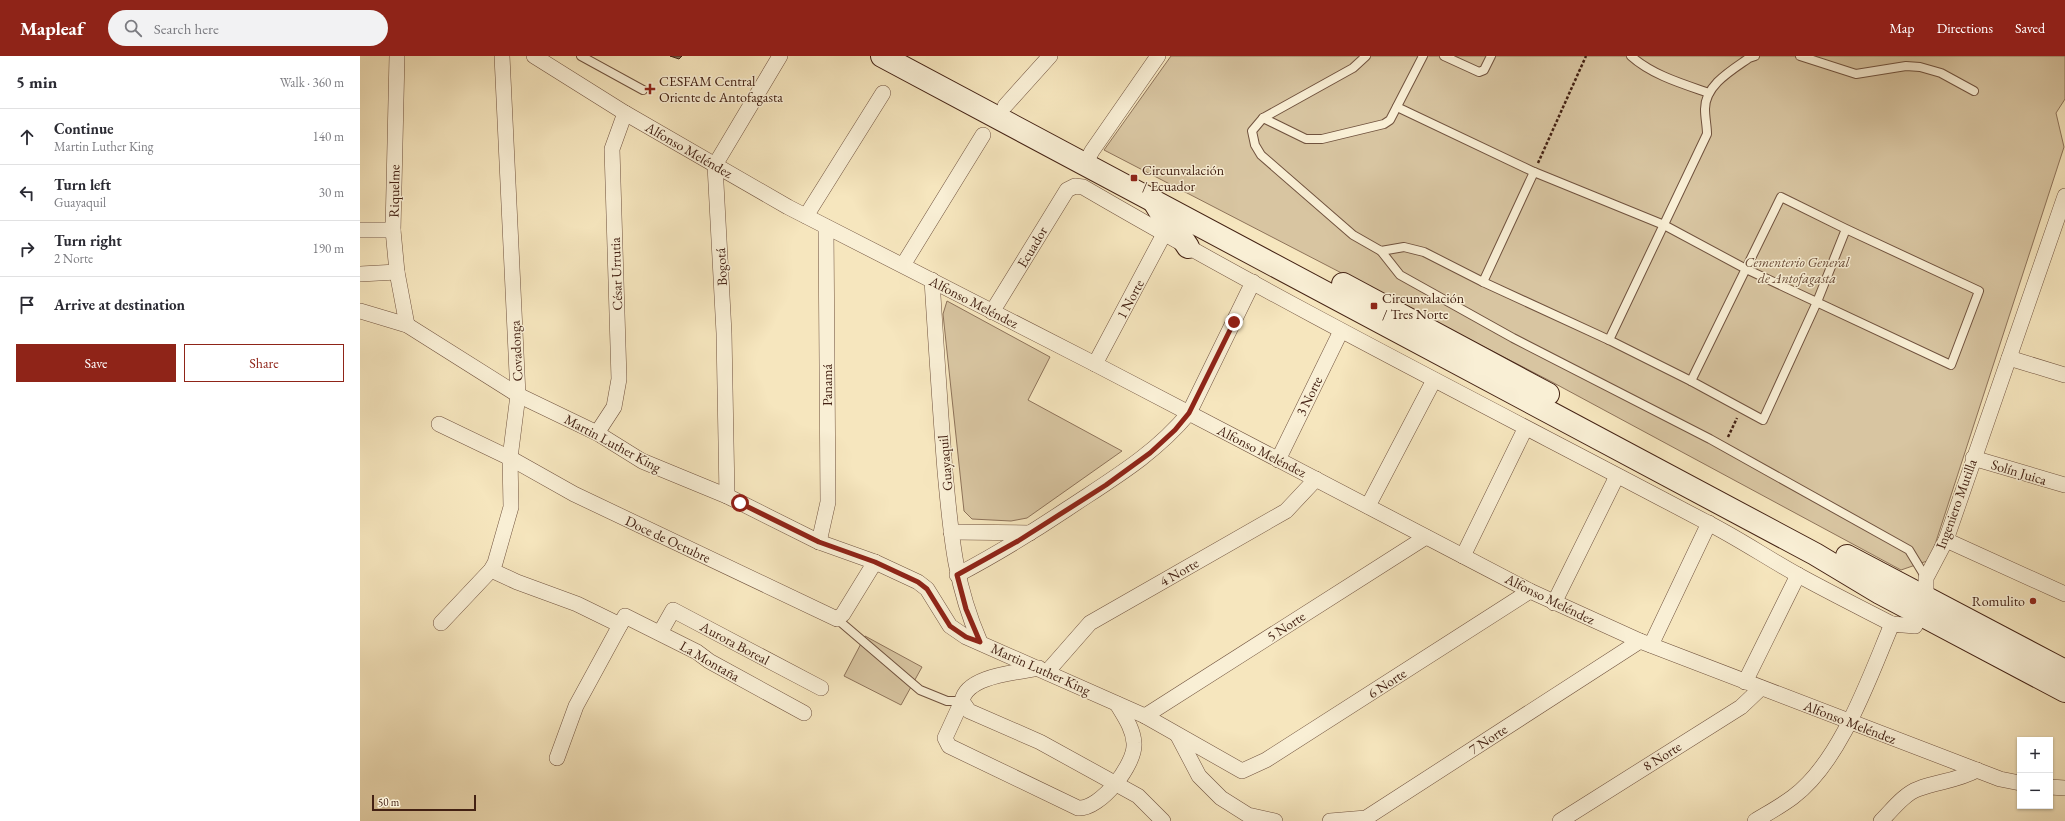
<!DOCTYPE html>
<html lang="en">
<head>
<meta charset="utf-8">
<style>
	body { margin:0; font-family:"EB Garamond",serif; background:#f2f2f3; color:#2b2b33 }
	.controls { position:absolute; right:12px; bottom:12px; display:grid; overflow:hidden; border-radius:0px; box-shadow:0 1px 3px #0004 }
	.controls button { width:36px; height:36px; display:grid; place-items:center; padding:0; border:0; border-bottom:1px solid #e1e1e2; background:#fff; color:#2b2b33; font:20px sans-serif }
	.scale { position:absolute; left:12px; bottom:10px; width:104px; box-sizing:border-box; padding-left:4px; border:2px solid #432113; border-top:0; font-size:11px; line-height:14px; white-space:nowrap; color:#432113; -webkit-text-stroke:3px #f9efd5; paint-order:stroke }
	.stop { position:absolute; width:12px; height:12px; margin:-9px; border:3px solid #8f2418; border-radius:50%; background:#fff }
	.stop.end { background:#8f2418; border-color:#fff; box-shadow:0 1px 4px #0008 }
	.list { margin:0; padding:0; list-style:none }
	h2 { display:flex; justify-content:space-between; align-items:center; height:52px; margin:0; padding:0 16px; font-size:17px }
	h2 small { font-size:13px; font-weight:400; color:#7c7c81 }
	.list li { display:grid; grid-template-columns:26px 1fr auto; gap:12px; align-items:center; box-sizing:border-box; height:56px; padding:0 16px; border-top:1px solid #e1e1e2 }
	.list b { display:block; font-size:15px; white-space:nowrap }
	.list p { margin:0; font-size:13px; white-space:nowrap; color:#7c7c81 }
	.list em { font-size:13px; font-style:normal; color:#7c7c81 }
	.actions { display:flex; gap:8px; padding:12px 16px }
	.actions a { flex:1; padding:9px 0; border:1px solid #8f2418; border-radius:0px; text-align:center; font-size:14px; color:#8f2418 }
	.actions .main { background:#8f2418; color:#fff }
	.icon { flex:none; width:22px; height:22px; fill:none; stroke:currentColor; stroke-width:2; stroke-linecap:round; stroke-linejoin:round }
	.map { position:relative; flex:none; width:1705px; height:765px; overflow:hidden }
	header { display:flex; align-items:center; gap:24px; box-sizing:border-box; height:56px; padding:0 20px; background:#8f2418; color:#fff }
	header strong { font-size:19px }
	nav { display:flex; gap:22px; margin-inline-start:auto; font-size:14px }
	.search { width:280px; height:36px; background:#f2f2f3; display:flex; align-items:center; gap:10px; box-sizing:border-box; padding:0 14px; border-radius:22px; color:#7c7c81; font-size:15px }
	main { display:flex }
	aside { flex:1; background:#fff }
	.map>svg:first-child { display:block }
	.green { fill:#d8c5a1; stroke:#8e735a }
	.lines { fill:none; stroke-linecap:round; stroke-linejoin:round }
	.lane-casing { stroke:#70523e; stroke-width:10 }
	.street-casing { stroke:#70523e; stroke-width:16 }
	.secondary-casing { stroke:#432113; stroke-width:24 }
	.path { stroke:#432113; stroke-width:2.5; stroke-dasharray:3 2; stroke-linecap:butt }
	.lane { stroke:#f9efd5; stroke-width:8 }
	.street { stroke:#f9efd5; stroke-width:15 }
	.secondary { stroke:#f9efd5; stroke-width:22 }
	.wall { fill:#8a745d; stroke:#432113 }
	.route { stroke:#8f2418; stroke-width:5 }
	.poi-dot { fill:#8f2418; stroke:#f9efd5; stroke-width:1.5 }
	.labels { text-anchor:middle; stroke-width:3; stroke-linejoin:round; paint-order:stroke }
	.poi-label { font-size:14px; fill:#432113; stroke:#f9efd5; text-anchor:start }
	.street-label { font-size:14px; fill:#432113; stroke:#f9efd5 }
	.park-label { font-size:14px; font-style:italic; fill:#684a36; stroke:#f9efd5 }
</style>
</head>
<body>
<header>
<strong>Mapleaf</strong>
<div class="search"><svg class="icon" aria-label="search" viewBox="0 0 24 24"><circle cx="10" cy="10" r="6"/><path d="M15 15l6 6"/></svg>Search here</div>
<nav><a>Map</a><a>Directions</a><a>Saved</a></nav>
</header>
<main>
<aside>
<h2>5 min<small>Walk · 360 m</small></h2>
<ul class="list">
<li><svg class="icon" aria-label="ahead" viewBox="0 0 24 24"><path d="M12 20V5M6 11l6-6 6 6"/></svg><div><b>Continue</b><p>Martin Luther King</p></div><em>140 m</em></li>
<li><svg class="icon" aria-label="left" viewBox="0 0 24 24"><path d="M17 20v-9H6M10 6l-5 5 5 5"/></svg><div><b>Turn left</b><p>Guayaquil</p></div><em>30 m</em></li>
<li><svg class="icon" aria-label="right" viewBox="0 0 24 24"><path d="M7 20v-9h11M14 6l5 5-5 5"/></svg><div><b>Turn right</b><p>2 Norte</p></div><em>190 m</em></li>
<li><svg class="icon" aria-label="arrive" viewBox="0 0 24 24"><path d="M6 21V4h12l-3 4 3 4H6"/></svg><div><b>Arrive at destination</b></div></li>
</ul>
<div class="actions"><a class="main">Save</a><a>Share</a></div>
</aside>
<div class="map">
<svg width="1705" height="765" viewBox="0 0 1705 765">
	<rect width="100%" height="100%" fill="#f6e6be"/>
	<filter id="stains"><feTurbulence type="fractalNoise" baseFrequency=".005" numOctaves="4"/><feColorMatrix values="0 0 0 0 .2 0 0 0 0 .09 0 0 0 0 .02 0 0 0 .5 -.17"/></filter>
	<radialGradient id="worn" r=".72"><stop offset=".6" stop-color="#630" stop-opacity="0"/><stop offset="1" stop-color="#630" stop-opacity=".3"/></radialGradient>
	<g class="green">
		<polygon points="811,0 1705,0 1705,43 1696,57 1704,91 1570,504 1541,514 1192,326 744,94"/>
		<polygon points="587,245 690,301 668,344 762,395 667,462 651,465 612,463 604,455 583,258"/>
		<polygon points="505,580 562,611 541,649 484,620"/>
	</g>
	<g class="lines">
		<g class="lane-casing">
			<g id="lane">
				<polyline points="221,0 283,34"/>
				<polyline points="1006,0 993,12 903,62 892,75 895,89 901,99 993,179 1021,195 1044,191 1064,196 1123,226 1249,284"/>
				<polyline points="1084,0 1119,16 1124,14 1131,0"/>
				<path d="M1271 0C1292 19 1323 28 1349 37"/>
				<polyline points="1440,0 1496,18 1546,10 1560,11 1581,17 1614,35"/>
				<polyline points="1037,51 1174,116 1304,169 1386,213 1591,309 1619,235 1486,173 1421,141 1331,325 1403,364 1457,246 1486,173"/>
				<polyline points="903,62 946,83 962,83 1024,68 1030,64 1063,0"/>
				<polyline points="1021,195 1040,219 1153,282 1350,383 1549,494 1566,522"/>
				<polyline points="1123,226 1174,116"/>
				<path d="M1331 325 1249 284 1347 78C1347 70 1345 62 1345 53 1345 29 1372 14 1389 2L1395 0"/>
				<polyline points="477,563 560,634 587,645 602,645"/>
			</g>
		</g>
		<g class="street-casing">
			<g id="street">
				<polyline points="37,0 33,174 37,216 47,269"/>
				<polyline points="174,0 265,57 428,151 735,308 1170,535 1280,585 1640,723 1660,727"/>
				<polyline points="645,50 690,0"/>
				<polyline points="725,108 732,95 798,0"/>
				<polyline points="446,160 523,37"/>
				<polyline points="0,174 33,174"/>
				<polyline points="543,209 623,79"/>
				<polyline points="0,218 37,216"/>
				<path d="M572 224C576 288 580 351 585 415 591 478 594 526 620 586"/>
				<polyline points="0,255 47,269 158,339 237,377 282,405 367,440 459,486 515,506 558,526 567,533 590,570 606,581 785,660 882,715 906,704 1170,535"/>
				<path d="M632 256 707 134 715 130 723 131C927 250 1138 356 1346 466 1378 482 1407 502 1438 519 1469 536 1501 552 1532 568"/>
				<polyline points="1649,302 1705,319"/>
				<polyline points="735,308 804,178"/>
				<polyline points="79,368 150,402 214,438 477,563 483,558 515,506"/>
				<polyline points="237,377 254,351 259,323 252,93 265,57"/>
				<polyline points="1613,402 1705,429"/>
				<polyline points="918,404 981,275"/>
				<polyline points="367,440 364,277 355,109 420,0"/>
				<polyline points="1008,450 1074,324"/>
				<polyline points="591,476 670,477"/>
				<polyline points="1586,484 1705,538"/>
				<polyline points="459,486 468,446 466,171"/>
				<polyline points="1103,500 1165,373"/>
				<polyline points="131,514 157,526 217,548 260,569"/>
				<path d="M597 519C635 499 671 477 707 453 752 423 794 399 829 357L893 226"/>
				<polyline points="1194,547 1257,420"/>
				<polyline points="81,567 131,514 135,507 151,451 150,402 158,339 142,0"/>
				<polyline points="300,577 313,554 461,632"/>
				<polyline points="1291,589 1349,467"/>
				<path d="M679 612C657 617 607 619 602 645L609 655 680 686 778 740 803 765"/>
				<polyline points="687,616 730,567 926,455 956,423"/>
				<polyline points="1385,626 1438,519"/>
				<path d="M602 645 585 682 589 690 718 752C740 754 776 708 774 687 773 672 764 660 757 648"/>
				<polyline points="785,660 1066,481"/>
				<polyline points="818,680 839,720 861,742 888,759 915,765"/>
				<polyline points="197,702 216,650 265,560 337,596 349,605 444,657"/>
				<polyline points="1690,731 1705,732"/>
				<polyline points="970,765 1006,762 1280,585"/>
				<polyline points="1200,765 1381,651 1401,632"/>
				<path d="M1395 765C1408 757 1421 750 1433 741 1481 705 1509 622 1532 568L1555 570 1561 559 1566 542V522L1586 484 1705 140"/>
				<path d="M1521 765C1532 754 1544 738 1558 733 1579 725 1597 725 1617 714"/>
			</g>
		</g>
		<g class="secondary-casing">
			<g id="secondary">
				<polyline points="522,0 1455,498 1520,537 1705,635"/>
				<polyline points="793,144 810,172 822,182 828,191"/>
				<polyline points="983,228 1188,338"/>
				<polyline points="1487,500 1705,615"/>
			</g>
		</g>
		<g class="path">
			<polyline points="1178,107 1226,0"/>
			<polyline points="1368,381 1377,362"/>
		</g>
		<use href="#lane" class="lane"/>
		<use href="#street" class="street"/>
		<use href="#secondary" class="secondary"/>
	</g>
	<polygon class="wall" points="310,0 322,0 319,3"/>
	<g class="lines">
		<polyline class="route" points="380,447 459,486 515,506 558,526 567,533 590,570 606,581 620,586 606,553 597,519 658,485 746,429 790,397 815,374 829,357 874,266"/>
	</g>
	<g class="poi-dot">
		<path d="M288 27h4v4h4v4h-4v4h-4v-4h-4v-4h4z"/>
		<rect x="770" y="118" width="8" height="8" rx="2"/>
		<rect x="1010" y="246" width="8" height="8" rx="2"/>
		<circle cx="1673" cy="545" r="4"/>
	</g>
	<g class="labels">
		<g class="poi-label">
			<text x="299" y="30">CESFAM Central<tspan x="299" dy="16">Oriente de Antofagasta</tspan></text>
			<text x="782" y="119">Circunvalación<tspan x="782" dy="16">/ Ecuador</tspan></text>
			<text x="1022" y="247">Circunvalación<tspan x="1022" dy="16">/ Tres Norte</tspan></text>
			<text x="1665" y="550" text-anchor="end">Romulito</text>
		</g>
		<g class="street-label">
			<text transform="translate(329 94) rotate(30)" y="5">Alfonso Meléndez</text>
			<text transform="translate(34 135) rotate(-89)" y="5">Riquelme</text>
			<text transform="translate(672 191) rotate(-59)" y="5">Ecuador</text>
			<text transform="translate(361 211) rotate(-93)" y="5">Bogotá</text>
			<text transform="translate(256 218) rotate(-92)" y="5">César Urrutia</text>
			<text transform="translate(770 243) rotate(-62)" y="5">1 Norte</text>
			<text transform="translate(614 246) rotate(27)" y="5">Alfonso Meléndez</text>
			<text transform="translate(156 295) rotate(-93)" y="5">Covadonga</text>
			<text transform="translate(467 329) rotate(-90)" y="5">Panamá</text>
			<text transform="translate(949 340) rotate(-64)" y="5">3 Norte</text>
			<text transform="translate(253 387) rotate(28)" y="5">Martin Luther King</text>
			<text transform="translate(902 395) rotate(27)" y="5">Alfonso Meléndez</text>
			<text transform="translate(585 407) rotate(-95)" y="5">Guayaquil</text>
			<text transform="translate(1659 416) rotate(17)" y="5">Solín Juica</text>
			<text transform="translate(1596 448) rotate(-70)" y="5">Ingeniero Mutilla</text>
			<text transform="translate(308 483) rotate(25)" y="5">Doce de Octubre</text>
			<text transform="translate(819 516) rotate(-30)" y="5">4 Norte</text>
			<text transform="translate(1190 543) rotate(26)" y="5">Alfonso Meléndez</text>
			<text transform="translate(926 570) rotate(-33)" y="5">5 Norte</text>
			<text transform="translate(375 587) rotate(28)" y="5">Aurora Boreal</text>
			<text transform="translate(350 605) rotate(30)" y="5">La Montaña</text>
			<text transform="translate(681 613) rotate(24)" y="5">Martin Luther King</text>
			<text transform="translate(1027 627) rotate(-33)" y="5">6 Norte</text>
			<text transform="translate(1490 666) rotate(21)" y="5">Alfonso Meléndez</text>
			<text transform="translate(1128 683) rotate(-33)" y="5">7 Norte</text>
			<text transform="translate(1302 700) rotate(-32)" y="5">8 Norte</text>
		</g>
		<g class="park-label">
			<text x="1437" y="211">Cementerio General<tspan x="1437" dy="16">de Antofagasta</tspan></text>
		</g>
	</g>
	<rect width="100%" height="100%" filter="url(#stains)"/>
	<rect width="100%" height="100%" fill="url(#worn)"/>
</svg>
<div class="controls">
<button>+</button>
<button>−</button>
</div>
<div class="scale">50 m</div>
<div class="stop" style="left:380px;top:447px"></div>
<div class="stop end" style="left:874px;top:266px"></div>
</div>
</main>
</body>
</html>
